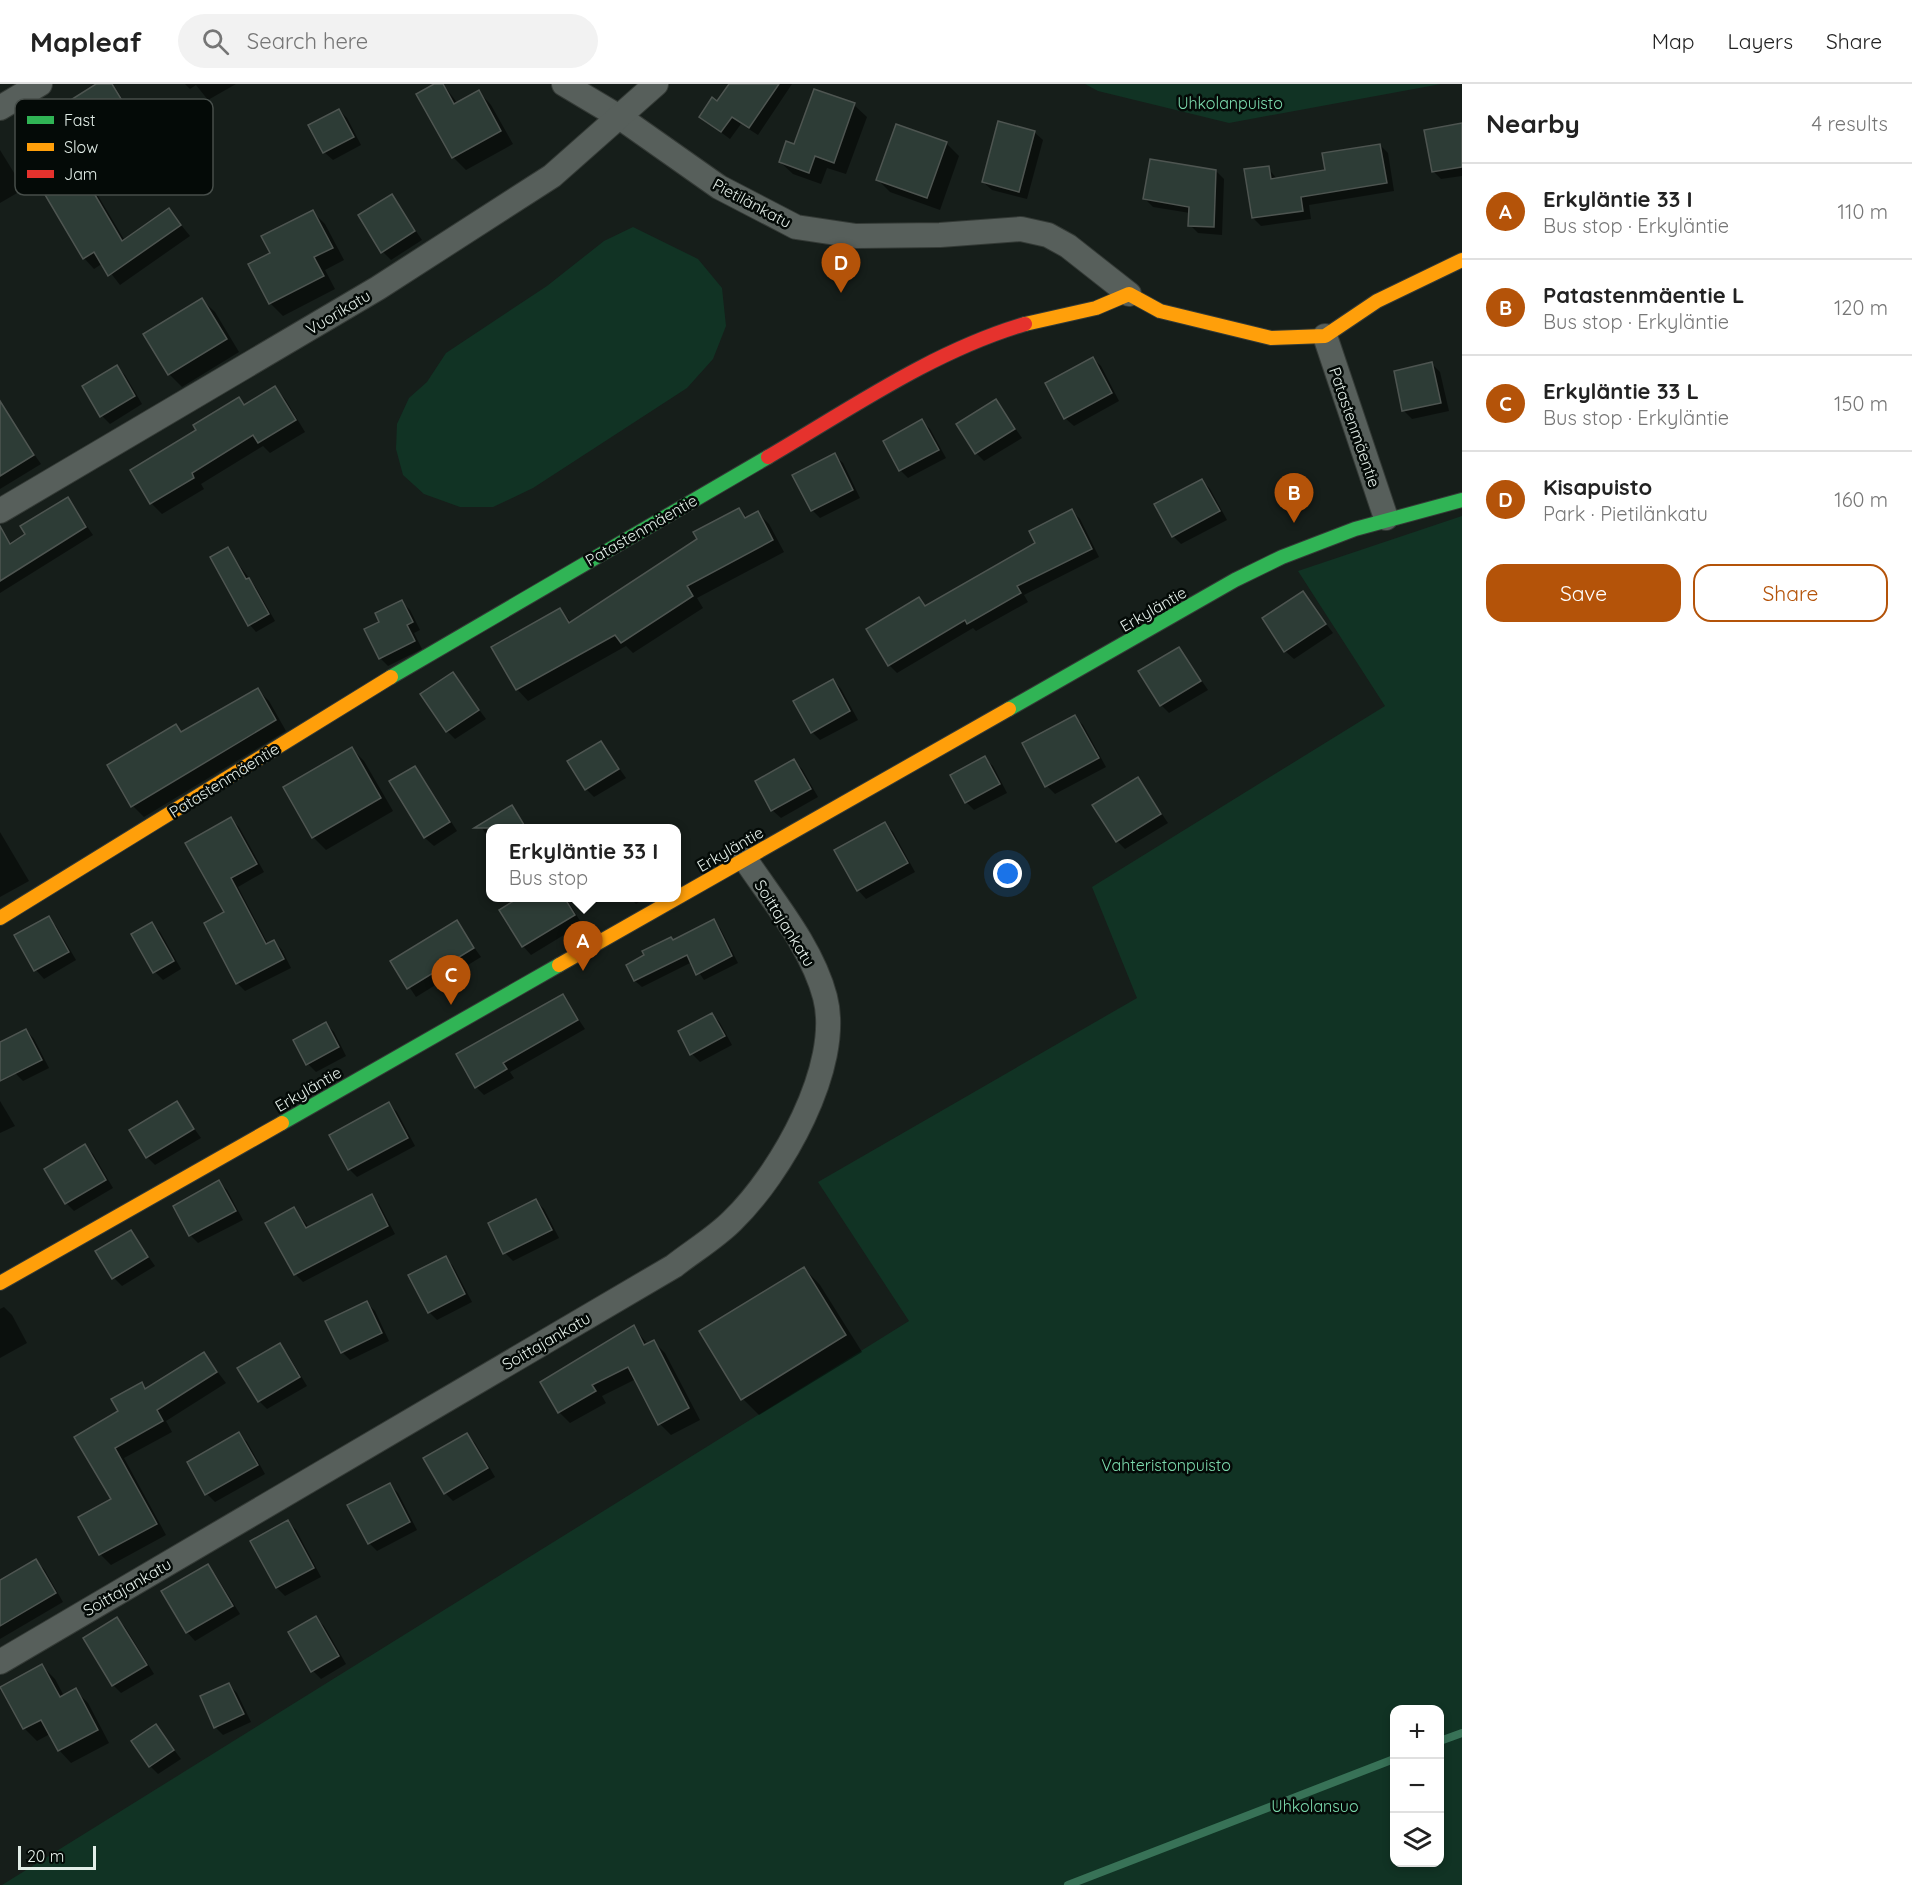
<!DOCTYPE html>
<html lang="en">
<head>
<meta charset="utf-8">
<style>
	body { margin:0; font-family:Quicksand,sans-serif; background:#f2f2f2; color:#222 }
	.controls { position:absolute; right:18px; bottom:18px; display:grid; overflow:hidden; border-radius:12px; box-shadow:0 3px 9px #0003 }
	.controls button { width:54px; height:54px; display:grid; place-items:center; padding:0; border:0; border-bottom:2px solid #e0e0e0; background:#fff; color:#222; font:30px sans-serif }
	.scale { position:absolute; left:18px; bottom:15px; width:78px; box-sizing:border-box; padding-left:6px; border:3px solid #e3eee8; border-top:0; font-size:16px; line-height:21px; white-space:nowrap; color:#e3eee8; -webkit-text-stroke:4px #040a07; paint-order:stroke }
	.you { position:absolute; left:1008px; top:790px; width:21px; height:21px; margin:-15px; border:4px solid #fff; border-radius:50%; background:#1a73e8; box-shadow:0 0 0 9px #1a73e833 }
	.badge { display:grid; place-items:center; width:39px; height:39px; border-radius:50%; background:#b45309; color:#fff; font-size:20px; font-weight:700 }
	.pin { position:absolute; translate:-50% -50px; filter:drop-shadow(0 2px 3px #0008) }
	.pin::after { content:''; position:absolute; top:32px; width:21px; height:18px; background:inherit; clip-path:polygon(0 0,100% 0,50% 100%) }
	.popup { position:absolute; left:486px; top:740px; width:195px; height:78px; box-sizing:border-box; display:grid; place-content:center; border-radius:12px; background:#fff; filter:drop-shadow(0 2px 4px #0005); font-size:20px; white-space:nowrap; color:#767676 }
	.popup b { font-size:22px; color:#222 }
	.popup::after { content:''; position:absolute; left:50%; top:100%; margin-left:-12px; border:12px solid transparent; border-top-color:#fff }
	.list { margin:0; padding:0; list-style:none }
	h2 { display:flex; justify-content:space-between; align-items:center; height:78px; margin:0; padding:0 24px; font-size:26px }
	h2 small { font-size:20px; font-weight:400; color:#767676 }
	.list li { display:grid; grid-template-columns:39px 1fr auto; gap:18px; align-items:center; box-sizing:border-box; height:96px; padding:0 24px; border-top:2px solid #e0e0e0 }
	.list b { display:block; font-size:22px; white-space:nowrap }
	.list p { margin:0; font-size:20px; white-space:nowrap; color:#767676 }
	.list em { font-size:20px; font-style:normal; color:#767676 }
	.actions { display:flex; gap:12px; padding:18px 24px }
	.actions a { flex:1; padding:14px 0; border:2px solid #b45309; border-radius:18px; text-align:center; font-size:21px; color:#b45309 }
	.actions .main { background:#b45309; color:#fff }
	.icon { flex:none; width:33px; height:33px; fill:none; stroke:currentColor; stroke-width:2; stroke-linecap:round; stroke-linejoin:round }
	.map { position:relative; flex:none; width:1462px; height:1801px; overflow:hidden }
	header { display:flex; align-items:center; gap:36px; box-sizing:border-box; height:84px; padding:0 30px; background:#fff; border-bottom:2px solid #e0e0e0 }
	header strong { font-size:28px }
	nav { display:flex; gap:33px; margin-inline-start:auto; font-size:21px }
	.search { width:420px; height:54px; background:#f2f2f2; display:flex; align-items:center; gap:15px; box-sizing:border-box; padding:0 21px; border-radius:33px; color:#767676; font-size:22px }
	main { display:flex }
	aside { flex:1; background:#fff }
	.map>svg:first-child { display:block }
	.green { fill:#113324; fill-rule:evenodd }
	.shadow { fill:#0007 }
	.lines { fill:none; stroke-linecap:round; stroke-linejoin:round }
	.stream { stroke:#387257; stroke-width:8 }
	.building { fill:#2d3c36; stroke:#4e5551; stroke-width:1.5 }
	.street-casing { stroke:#343a36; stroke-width:26 }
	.fast-casing { stroke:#343a36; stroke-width:16 }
	.slow-casing { stroke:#343a36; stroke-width:16 }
	.jam-casing { stroke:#343a36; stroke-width:16 }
	.street { stroke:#575f5b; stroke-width:24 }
	.fast { stroke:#30b455; stroke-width:14 }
	.slow { stroke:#ff9f0a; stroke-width:14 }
	.jam { stroke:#e5322d; stroke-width:14 }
	.labels { text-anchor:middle; stroke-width:5; stroke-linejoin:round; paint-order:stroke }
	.park-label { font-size:16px; fill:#7cdaad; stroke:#040a07 }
	.street-label { font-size:16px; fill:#e3eee8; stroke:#040a07 }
	.key { fill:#040a07; stroke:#474e4a; stroke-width:1.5 }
	.key-label { font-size:16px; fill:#e3eee8 }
</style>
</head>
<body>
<header>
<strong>Mapleaf</strong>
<div class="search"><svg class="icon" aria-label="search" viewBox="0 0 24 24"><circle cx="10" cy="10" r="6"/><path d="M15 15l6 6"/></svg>Search here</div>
<nav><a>Map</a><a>Layers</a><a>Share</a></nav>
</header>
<main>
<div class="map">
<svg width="1462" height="1801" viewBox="0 0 1462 1801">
	<rect width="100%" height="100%" fill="#161e1a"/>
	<g class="green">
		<polygon points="1085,0 1441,0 1229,39 1098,7"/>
		<polygon points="633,143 698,175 722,204 726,242 713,275 687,304 533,404 493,423 460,423 424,410 403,391 396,365 397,340 409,314 427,298 446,269 547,202 604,157"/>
		<path d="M1462 432V1801H2L909 1237 818 1098 1137 914 1092 803 1385 622 1298 487ZM1394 1626H1440V1778H1394Z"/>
	</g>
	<g class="shadow">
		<polygon points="99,0 112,0 115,3 138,40 91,69 83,61"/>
		<polygon points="185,0 236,0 208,16 196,1 190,5"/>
		<polygon points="437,0 443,0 458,20 479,8 491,21 513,60 466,86 453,73"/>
		<polygon points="730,0 792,0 758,51 741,40 730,55 700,33 718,19"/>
		<polygon points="854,21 867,33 846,90 827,84 821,100 793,90 780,78 795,62"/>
		<polygon points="339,26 347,34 361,61 333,76 324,68"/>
		<polygon points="1462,41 1462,92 1441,95 1433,87 1426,47"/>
		<polygon points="1034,48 1043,56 1027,115 992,106 983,98"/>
		<polygon points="946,59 959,72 940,126 890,108 878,96"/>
		<polygon points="1380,61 1388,69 1394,107 1309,121 1311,135 1261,142 1253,134 1268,84 1277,95 1327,87"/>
		<polygon points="0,66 24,105 0,119"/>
		<polygon points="78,84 88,95 125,157 169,126 190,152 120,201 103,179 94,185 84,174"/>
		<polygon points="1216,87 1224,95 1222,151 1198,149 1190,141 1190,129 1153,123 1145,115"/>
		<polygon points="392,112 422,156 391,176 383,168"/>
		<polygon points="313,128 325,140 344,176 325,186 335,205 283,232 270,219 272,170"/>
		<polygon points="202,216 215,228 239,268 182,303 169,290"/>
		<polygon points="1092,274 1101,282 1119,317 1074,342 1065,334"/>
		<polygon points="1432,280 1440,288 1449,327 1412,335 1404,327"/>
		<polygon points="117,283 125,291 142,320 110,340 102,332"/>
		<polygon points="275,304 285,315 305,348 270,369 263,362 201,400 204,405 162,430 151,419 132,387 198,347 239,315 246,321"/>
		<polygon points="996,317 1022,354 984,377 976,369"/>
		<polygon points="9,334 41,380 0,405 0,340"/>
		<polygon points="922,337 930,345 946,374 908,394 900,386"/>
		<polygon points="834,371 843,379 860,414 820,434 812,426"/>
		<polygon points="1202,396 1210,405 1227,436 1181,460 1173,452"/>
		<polygon points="68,415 93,451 0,509 0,467 28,451"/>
		<polygon points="739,425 748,434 758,429 769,440 784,468 697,514 703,524 633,569 626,562 528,617 517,605 560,526 572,539 699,456"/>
		<polygon points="1072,427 1080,435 1099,473 1024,511 1028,518 976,547 973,544 897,589 889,581 919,515 927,523 1037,459"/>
		<polygon points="227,465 255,502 275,537 256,548 250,541 212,474"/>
		<polygon points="1303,509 1333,549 1294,575 1285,567"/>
		<polygon points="402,518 410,526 420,546 414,549 422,565 388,582 380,574 381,539"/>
		<polygon points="1179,564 1208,606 1169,629 1161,621"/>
		<polygon points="453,590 486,635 455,655 447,647"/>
		<polygon points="833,596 841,605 858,636 820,656 812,648"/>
		<polygon points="258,606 269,617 286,647 144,733 133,722 176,642 183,649"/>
		<polygon points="1075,633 1083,641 1106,683 1055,710 1047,702"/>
		<polygon points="601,658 626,694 594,713 586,705"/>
		<polygon points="352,665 364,677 393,727 326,766 313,753"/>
		<polygon points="984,674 993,682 1007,709 974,726 966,718"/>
		<polygon points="794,677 802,685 818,713 781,734 772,726"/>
		<polygon points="414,683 422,692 457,747 434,762 425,754 391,698"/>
		<polygon points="1138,695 1168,739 1125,765 1117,757"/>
		<polygon points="512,723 528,744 490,744 490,757 481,742"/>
		<polygon points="231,735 239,743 264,788 238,803 268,860 274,857 282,866 291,884 245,907 237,899 226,829"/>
		<polygon points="885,740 893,748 915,788 866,815 858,806"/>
		<polygon points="0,748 29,797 0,813"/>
		<polygon points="522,814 566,814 582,840 531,871 523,862"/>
		<polygon points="630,814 645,814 636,820"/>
		<polygon points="48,834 56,842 76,876 44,895 36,886 16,852"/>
		<polygon points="713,837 720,844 738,879 704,896 692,878 642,903 635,897 628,881"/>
		<polygon points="456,838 481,873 416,913 392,877"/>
		<polygon points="152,840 160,848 181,885 163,896 155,888"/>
		<polygon points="563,912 585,945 510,988 514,994 484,1011 476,1003"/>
		<polygon points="712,930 720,939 732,961 700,978 692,970"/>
		<polygon points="326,940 334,948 346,972 316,988 308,980"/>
		<polygon points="26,946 34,955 49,984 23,997 15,989"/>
		<polygon points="0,1017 15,1042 0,1049"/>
		<polygon points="176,1019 201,1054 155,1081 147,1073"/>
		<polygon points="389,1020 397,1028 415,1062 357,1093 349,1085"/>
		<polygon points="85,1062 93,1070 113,1104 74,1127 66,1119"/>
		<polygon points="219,1098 227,1106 243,1136 198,1159 190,1151"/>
		<polygon points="371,1112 379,1120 395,1150 303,1198 295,1190 294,1124 309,1144"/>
		<polygon points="536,1117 544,1125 559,1154 513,1177 505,1169"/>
		<polygon points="131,1148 155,1182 122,1202 114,1194"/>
		<polygon points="445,1174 453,1182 472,1218 437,1236 429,1228"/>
		<polygon points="804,1184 820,1201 862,1268 759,1331 743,1315"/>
		<polygon points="366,1218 375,1227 389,1257 350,1276 342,1268"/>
		<polygon points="4,1223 12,1231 27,1259 0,1274 0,1225"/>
		<polygon points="634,1243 648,1261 654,1258 665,1269 700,1336 671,1351 660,1340 636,1295 602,1312 606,1319 570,1339 559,1328"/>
		<polygon points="279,1261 287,1269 307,1302 267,1325 259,1317"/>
		<polygon points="204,1270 226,1299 166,1337 172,1348 124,1374 166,1451 111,1481 101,1471 80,1434 113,1416 76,1354 120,1328 141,1300 147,1306"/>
		<polygon points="239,1350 247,1358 265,1390 215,1418 207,1410"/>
		<polygon points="467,1351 475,1359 495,1393 453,1417 445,1409"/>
		<polygon points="390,1401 398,1409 417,1446 377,1467 369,1459"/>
		<polygon points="288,1438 296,1446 321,1493 285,1512 277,1504 252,1457"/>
		<polygon points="36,1477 44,1485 63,1518 0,1555 0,1498"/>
		<polygon points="207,1482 215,1490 240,1530 195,1557 187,1548 163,1508"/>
		<polygon points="316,1534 324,1542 346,1580 321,1595 313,1587"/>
		<polygon points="117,1535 125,1543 154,1590 121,1609 113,1601 85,1555"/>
		<polygon points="42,1582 55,1595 64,1612 75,1606 88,1619 109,1659 71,1679 59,1666 50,1650 37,1657 24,1644"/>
		<polygon points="229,1601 237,1609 251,1638 223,1651 215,1643"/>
		<polygon points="156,1642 181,1675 158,1690 150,1682"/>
	</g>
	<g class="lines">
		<g class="stream">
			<polyline points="1440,1657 1462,1649"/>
			<polyline points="1068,1801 1394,1675"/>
		</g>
	</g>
	<g class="building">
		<polygon points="96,0 112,0 131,31 82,62 58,24"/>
		<polygon points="434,0 443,0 454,20 479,6 501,47 452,74 416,10"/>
		<polygon points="729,0 779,0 749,44 732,33 721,48 699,33 712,13 717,17"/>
		<polygon points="814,5 855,19 834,79 815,72 809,89 779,78 786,57 794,60"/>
		<polygon points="339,25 354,53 323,69 308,41"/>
		<polygon points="998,37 1035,47 1019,108 982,98"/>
		<polygon points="1462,39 1462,83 1432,88 1424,46"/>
		<polygon points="896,40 947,58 927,114 876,96"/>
		<polygon points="1380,60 1387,99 1301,113 1303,127 1252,134 1244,85 1269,82 1271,95 1325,86 1322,69"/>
		<polygon points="1150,75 1216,86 1214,143 1188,142 1189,123 1143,115"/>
		<polygon points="78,82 122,157 169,124 181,141 108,192 94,168 83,175 41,104"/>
		<polygon points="392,110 415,147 381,169 358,131"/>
		<polygon points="313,126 333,164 314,173 324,192 269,220 248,180 270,169 261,152"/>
		<polygon points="202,214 227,255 168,291 143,250"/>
		<polygon points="1093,273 1112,309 1064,335 1045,299"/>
		<polygon points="1432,278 1441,319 1402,327 1394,287"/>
		<polygon points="117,281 135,312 100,333 82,302"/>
		<polygon points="275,302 296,336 258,359 253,351 192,389 194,394 150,420 130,386 196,346 193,341 239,313 244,321"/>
		<polygon points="996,315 1015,345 975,370 956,340"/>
		<polygon points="0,317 34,371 0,392"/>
		<polygon points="922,335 939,366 899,387 883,357"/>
		<polygon points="835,369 853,406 811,427 792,391"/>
		<polygon points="1202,395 1220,427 1172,453 1154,420"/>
		<polygon points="68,413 86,443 0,497 0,442 10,460 25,450 20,442"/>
		<polygon points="739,424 745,434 758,427 773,456 687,502 693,512 621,559 615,551 516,606 491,563 560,524 569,539 697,455 693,448"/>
		<polygon points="1072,425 1092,465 1017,502 1021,509 967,540 965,536 888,582 866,545 919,513 925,522 1035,459 1029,447"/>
		<polygon points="228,463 246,495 249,494 269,530 248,542 210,473"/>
		<polygon points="1303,507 1326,540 1284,568 1262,534"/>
		<polygon points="402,516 413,538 407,541 415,557 379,575 364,545 379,538 375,529"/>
		<polygon points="1179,563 1201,597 1160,622 1138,587"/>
		<polygon points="453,588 479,626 446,648 420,610"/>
		<polygon points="833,595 850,627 811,649 793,617"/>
		<polygon points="258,604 276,636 131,723 107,681 176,640 181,648"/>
		<polygon points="1075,631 1099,674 1045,703 1022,659"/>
		<polygon points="601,657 619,685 585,706 567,677"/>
		<polygon points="352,663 381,714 312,754 283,703"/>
		<polygon points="985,672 1000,700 965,719 950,691"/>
		<polygon points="794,675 811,705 771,727 755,697"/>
		<polygon points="415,682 450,738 424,754 389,697"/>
		<polygon points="1138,693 1161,730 1116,758 1092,721"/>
		<polygon points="512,721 526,744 474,744"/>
		<polygon points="231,733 257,780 231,794 266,860 274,856 284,875 236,900 204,839 224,828 185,759"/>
		<polygon points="885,738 908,779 857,807 834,766"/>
		<polygon points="520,813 564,813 575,831 522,863 499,826"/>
		<polygon points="49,832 69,868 34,887 14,851"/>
		<polygon points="714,835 732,872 696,891 687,871 634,897 626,881 644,871 642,867 671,853 673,856"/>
		<polygon points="457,836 474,864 407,905 390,877"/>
		<polygon points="152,838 174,877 153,889 131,850"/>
		<polygon points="563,910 578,936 503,979 507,985 475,1004 456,970"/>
		<polygon points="712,929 725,952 690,971 678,947"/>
		<polygon points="326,938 339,963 306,981 293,956"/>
		<polygon points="26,945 42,976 0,997 0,958"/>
		<polygon points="177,1017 194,1045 146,1074 129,1046"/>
		<polygon points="389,1018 408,1054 348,1086 329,1051"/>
		<polygon points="85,1060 106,1096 65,1120 44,1085"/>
		<polygon points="219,1096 236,1127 189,1152 173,1122"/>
		<polygon points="372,1110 388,1142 294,1191 265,1139 294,1123 306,1144"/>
		<polygon points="536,1115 552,1146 503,1170 488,1139"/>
		<polygon points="131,1146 148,1173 112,1195 95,1167"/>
		<polygon points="446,1172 465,1210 428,1229 408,1191"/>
		<polygon points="804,1183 846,1251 741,1316 699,1247"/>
		<polygon points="367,1217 382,1249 341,1269 325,1237"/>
		<polygon points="634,1241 644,1261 654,1256 689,1324 658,1341 628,1283 592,1301 596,1307 558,1329 540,1298"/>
		<polygon points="280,1259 300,1293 258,1318 237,1284"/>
		<polygon points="204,1268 217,1288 157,1326 163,1337 115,1364 157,1440 99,1471 78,1433 111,1415 74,1353 118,1327 111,1315 142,1298 145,1305"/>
		<polygon points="239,1348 258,1381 205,1411 187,1378"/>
		<polygon points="467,1349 488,1384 444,1410 423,1374"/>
		<polygon points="390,1399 410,1438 368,1460 347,1421"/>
		<polygon points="288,1436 314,1484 276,1504 250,1457"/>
		<polygon points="36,1475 56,1509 0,1542 0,1496"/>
		<polygon points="208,1480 233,1522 186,1549 161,1507"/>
		<polygon points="316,1532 339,1572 311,1588 288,1548"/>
		<polygon points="117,1533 147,1581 112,1602 83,1554"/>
		<polygon points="42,1580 60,1613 76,1604 98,1646 58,1667 41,1636 23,1645 0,1603"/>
		<polygon points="229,1599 244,1630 214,1644 200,1612"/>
		<polygon points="156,1640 174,1666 149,1683 131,1657"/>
	</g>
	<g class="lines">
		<g class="street-casing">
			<g id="street">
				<polyline points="564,0 621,34 719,103 796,143 856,152 940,151 1021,145 1048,151 1068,162 1129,210"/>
				<polyline points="0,24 40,0"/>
				<polyline points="1325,252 1386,434"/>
				<polyline points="0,427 378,204 552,92 656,0"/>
				<path d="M0 1578 674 1182C693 1167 715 1154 732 1137 780 1091 843 982 825 913 812 863 773 817 745 775"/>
			</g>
		</g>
		<g class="fast-casing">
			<g id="fast">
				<polyline points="391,593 768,373"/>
				<polyline points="1009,625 1235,496 1282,473 1355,445 1462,416"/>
				<polyline points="282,1039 559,881"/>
			</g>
		</g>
		<g class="slow-casing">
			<g id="slow">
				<polyline points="1025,240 1096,224 1129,210 1160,227 1271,254 1325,252 1377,217 1462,176"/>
				<polyline points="0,834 391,593"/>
				<polyline points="559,881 1009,625"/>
				<polyline points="0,1199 282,1039"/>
			</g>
		</g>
		<g class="jam-casing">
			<path id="jam" d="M768 373C850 325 933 267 1025 240"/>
		</g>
		<use href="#street" class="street"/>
		<use href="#fast" class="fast"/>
		<use href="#slow" class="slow"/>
		<use href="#jam" class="jam"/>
	</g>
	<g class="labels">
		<g class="park-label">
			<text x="1230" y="25">Uhkolanpuisto</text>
			<text x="1166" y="1387">Vahteristonpuisto</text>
			<text x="1315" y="1728">Uhkolansuo</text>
		</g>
		<g class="street-label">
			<text transform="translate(752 119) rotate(28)" y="6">Pietilänkatu</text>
			<text transform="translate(338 228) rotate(-31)" y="6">Vuorikatu</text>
			<text transform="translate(1355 343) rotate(71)" y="6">Patastenmäentie</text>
			<text transform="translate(641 446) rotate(-30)" y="6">Patastenmäentie</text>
			<text transform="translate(1153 525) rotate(-30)" y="6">Erkyläntie</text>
			<text transform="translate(224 696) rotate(-32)" y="6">Patastenmäentie</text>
			<text transform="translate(730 765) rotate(-30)" y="6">Erkyläntie</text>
			<text transform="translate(785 839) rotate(58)" y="6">Soittajankatu</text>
			<text transform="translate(308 1005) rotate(-30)" y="6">Erkyläntie</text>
			<text transform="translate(546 1257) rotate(-30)" y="6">Soittajankatu</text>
			<text transform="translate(127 1503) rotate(-30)" y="6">Soittajankatu</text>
		</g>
	</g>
	<rect x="15" y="15" width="198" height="96" rx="9" class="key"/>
	<rect x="27" y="32" width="27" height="8" fill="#30b455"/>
	<rect x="27" y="59" width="27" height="8" fill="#ff9f0a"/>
	<rect x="27" y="86" width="27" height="8" fill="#e5322d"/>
	<g class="key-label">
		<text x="64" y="42">Fast</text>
		<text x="64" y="69">Slow</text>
		<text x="64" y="96">Jam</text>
	</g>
</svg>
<div class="controls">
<button>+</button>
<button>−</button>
<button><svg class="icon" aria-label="layers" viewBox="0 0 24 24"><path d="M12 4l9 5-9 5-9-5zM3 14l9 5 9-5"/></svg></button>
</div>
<div class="scale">20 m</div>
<div class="you"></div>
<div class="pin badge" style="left:583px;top:887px">A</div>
<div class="popup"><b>Erkyläntie 33 I</b>Bus stop</div>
<div class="pin badge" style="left:1294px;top:439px">B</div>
<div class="pin badge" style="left:451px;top:921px">C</div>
<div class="pin badge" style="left:841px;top:209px">D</div>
</div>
<aside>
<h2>Nearby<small>4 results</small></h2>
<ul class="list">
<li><span class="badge">A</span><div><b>Erkyläntie 33 I</b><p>Bus stop · Erkyläntie</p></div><em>110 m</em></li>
<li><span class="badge">B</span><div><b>Patastenmäentie L</b><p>Bus stop · Erkyläntie</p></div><em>120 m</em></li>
<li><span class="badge">C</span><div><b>Erkyläntie 33 L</b><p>Bus stop · Erkyläntie</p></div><em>150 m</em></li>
<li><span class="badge">D</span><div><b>Kisapuisto</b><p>Park · Pietilänkatu</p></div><em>160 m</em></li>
</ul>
<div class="actions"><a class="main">Save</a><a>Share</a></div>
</aside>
</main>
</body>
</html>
